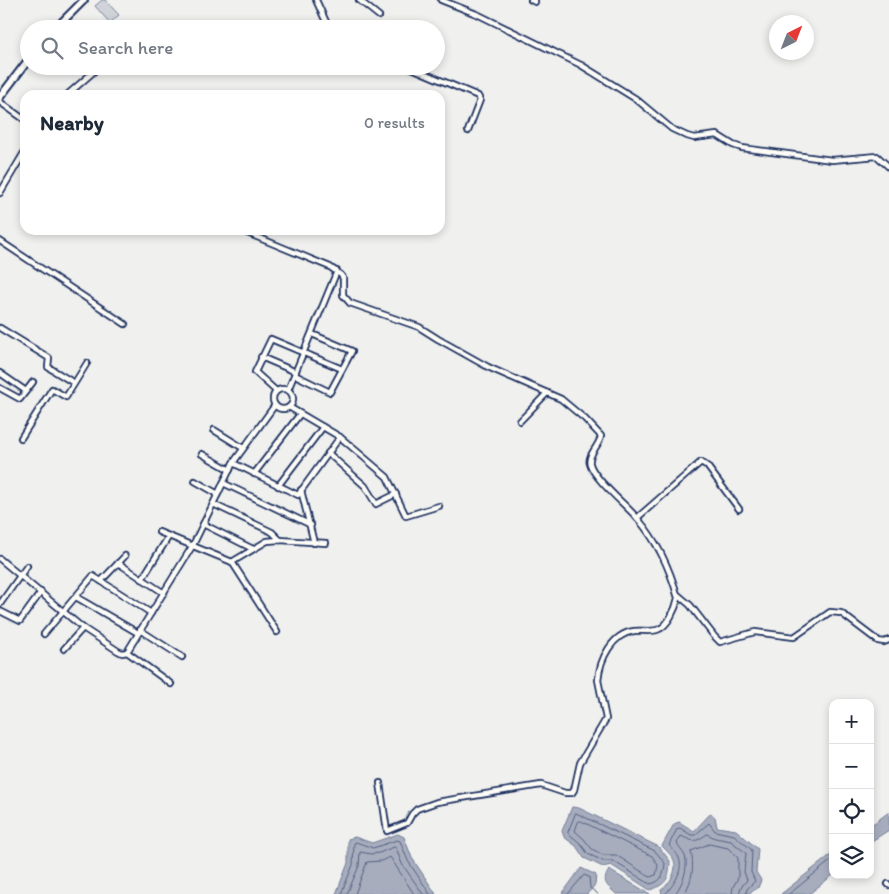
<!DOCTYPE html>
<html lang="en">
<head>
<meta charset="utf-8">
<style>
	body { margin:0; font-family:Itim,sans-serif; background:#f2f2f3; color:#1f2937 }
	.controls { position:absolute; right:15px; bottom:15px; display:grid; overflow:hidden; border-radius:10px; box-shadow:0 2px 8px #0003 }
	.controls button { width:45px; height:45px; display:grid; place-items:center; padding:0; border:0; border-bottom:1px solid #e0e1e3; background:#fff; color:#1f2937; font:25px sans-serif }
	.compass { position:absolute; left:769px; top:15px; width:45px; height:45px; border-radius:50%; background:#fff; box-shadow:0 2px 8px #0003; rotate:42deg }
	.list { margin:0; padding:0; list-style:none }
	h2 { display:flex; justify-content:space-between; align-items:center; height:65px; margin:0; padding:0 20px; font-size:21px }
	h2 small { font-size:16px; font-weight:400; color:#747a83 }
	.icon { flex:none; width:28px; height:28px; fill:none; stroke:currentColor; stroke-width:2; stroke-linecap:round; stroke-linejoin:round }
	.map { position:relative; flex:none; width:889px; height:894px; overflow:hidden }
	.search { position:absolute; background:#fff; box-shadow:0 2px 8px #0003; left:20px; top:20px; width:425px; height:55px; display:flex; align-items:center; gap:12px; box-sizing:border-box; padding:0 18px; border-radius:28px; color:#747a83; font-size:19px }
	.panel { position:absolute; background:#fff; box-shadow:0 2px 8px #0003; left:20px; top:90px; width:425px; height:145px; border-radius:15px }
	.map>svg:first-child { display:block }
	.green { fill:#d0d3d8; stroke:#76819b }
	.water { fill:#a7adbd; stroke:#6f7b97 }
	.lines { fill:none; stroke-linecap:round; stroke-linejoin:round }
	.shore { stroke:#536184; stroke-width:1 }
	.street-casing { stroke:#1b2f5e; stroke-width:8 }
	.secondary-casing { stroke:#1b2f5e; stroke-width:10 }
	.street { stroke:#fdfcf7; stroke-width:4.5 }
	.secondary { stroke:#fdfcf7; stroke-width:6 }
</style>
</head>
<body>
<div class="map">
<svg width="889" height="894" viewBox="0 0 889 894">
	<rect width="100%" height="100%" fill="#f0f0ee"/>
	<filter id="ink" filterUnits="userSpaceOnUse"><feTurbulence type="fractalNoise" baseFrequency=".02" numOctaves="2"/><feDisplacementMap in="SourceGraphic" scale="10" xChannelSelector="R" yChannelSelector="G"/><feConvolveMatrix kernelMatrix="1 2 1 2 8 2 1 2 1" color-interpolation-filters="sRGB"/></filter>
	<g filter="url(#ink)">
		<polygon class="green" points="102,0 105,0 119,15 110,23 95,6"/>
		<g class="water">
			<path d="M572 807 579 808 659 847 670 861C669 879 667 884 650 890L611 865 603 867 584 858 576 846 564 837 562 831Z"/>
			<polygon points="889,812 889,830 870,842 870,826"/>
			<path d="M711 813 715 817 717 827 736 830 758 849 756 872 761 880 758 888 747 894H662L661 890C670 884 679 869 673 858 670 854 666 850 662 846L674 824 679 822 694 831Z"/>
			<polygon points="398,834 404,837 412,858 436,894 336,894 348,863 348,839 355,837 372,843"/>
			<polygon points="833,853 833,875 809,894 781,894"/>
			<polygon points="581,868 596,875 595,885 587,894 562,894"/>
			<path d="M609 870 650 894H616C607 885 601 883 609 870Z"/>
		</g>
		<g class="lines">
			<g class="shore">
				<path d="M576 813 655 851 665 863C664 874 662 882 650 884L613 861H603L588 854 580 843 568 833Z"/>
				<polygon points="581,821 652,856 658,865 656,875 650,877 616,855 603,855 592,849 584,839 575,831 578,822"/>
				<polyline points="341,894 353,865 354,843 356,842 373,848 397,840 400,841 408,861 430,894"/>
				<polyline points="347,894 359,866 360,852 371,854 379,853 394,847 396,848 402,864 423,894"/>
				<polyline points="355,894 367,862 381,861 390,857 414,894"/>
				<polyline points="568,894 584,875 589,877 590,888 598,894"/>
				<path d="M665 894C673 886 684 871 679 858 677 853 672 849 669 845L677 829 680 828 691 835H695L709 823 715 831 734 835 752 850 751 872 755 881 747 889 746 894"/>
				<path d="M675 894C682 885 689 868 685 856 683 851 678 848 677 843L681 836C695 842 694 843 707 834L715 838 731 841 746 853 744 872 747 880 741 887 739 894"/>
				<path d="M684 894C693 881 694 865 691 851L709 844 728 848 738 858V878L733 887 732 894"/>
				<polyline points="789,894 833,859"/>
			</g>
			<g class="street-casing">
				<g id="street">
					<polyline points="316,0 327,24 331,29"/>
					<polyline points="359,0 379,16"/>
					<polyline points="441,0 479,15 581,65 636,99 672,129 687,136 694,138 717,135 733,145 742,148 832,160 877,156 889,167"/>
					<polyline points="531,0 535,2 535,0"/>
					<polyline points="407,66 478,96 480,100 468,131"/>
					<polyline points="67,95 99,67"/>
					<polyline points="0,102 25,120"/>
					<polyline points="0,193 25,151"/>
					<path d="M240 230 330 267 341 275 343 278V295L350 303 419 327 438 339 488 367 561 399 585 419 601 436C600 445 587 455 590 464 594 479 627 506 638 519 658 542 670 569 678 598 676 608 668 627 657 630 650 632 641 630 634 631 612 634 600 659 598 680L606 719 580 763 574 790 572 793H565L541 785 437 802 417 809 412 814 407 823 387 831 380 783"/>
					<polyline points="0,241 125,324"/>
					<polyline points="0,328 49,358 48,367 74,383"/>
					<polyline points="261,357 296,372"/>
					<polyline points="0,373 26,391"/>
					<polyline points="295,375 330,392 352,351 312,334"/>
					<polyline points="0,388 20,399 33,382"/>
					<circle cx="283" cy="399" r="10"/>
					<polyline points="288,390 337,271"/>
					<polyline points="276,391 255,372 271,339 342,369"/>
					<polyline points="289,407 340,437 387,477 406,516 439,506"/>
					<polyline points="520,421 547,393"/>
					<polyline points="214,430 243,448"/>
					<polyline points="21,438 52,389 66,397 87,363"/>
					<polyline points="328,453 365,486 376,504 396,494"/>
					<polyline points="202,454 230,470"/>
					<polyline points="233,463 298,495 340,437"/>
					<polyline points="254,474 300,414"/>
					<polyline points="195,481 218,494"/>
					<polyline points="223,483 311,525"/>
					<polyline points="278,486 323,427"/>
					<polyline points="301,490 314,543"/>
					<polyline points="213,504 272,532 280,540"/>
					<polyline points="637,518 701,462 707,466 739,509"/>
					<polyline points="203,524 253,549"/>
					<polyline points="159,532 232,562 277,632"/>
					<polyline points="0,559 83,628 118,651 122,653 127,652 171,684"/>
					<polyline points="232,562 267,541 280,540 326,543"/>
					<polyline points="118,563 164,593"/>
					<polyline points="142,579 169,536"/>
					<polyline points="101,581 125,556"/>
					<polyline points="677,594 690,605 714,636 720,642 755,632 794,637 830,612 841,613 878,641 884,642 889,640"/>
					<polyline points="76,597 138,633"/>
					<polyline points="0,604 27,566"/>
					<polyline points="0,611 20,621 41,592"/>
					<polyline points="140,630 182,657"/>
					<polyline points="44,634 93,576 151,613"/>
					<polyline points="64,649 83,628"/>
					<polyline points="127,652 193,545 233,463 275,405"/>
					<polyline points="888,884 889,885"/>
				</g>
			</g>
			<g class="secondary-casing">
				<g id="secondary">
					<polyline points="55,29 84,0"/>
					<polyline points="0,97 29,59"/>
				</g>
			</g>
			<use href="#street" class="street"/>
			<use href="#secondary" class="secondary"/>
		</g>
	</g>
</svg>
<div class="controls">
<button>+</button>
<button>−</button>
<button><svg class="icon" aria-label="locate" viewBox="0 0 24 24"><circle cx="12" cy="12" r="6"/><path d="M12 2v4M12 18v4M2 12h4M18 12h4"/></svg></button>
<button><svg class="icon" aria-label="layers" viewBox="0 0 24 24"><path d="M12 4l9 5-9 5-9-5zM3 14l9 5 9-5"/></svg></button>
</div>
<svg class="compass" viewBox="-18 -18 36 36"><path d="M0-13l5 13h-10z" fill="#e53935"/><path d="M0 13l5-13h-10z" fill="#747a83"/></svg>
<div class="search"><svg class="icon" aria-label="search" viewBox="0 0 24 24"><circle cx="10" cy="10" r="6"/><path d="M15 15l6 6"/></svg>Search here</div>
<section class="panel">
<h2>Nearby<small>0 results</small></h2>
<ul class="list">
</ul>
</section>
</div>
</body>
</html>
